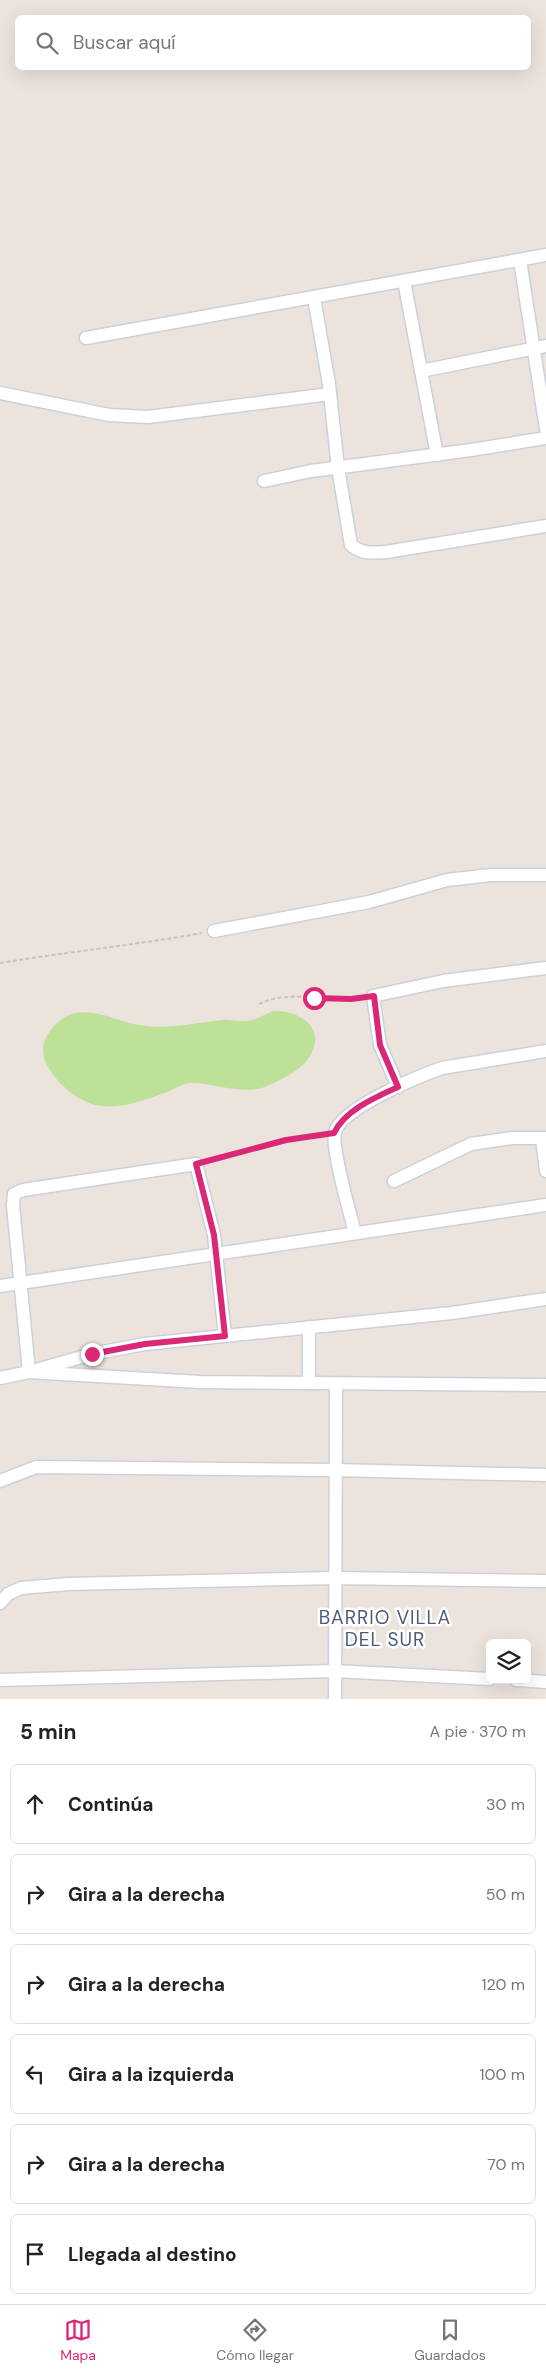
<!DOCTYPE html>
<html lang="es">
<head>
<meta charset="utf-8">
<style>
	body { margin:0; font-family:"DM Sans",sans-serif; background:#f6f6f6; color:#222 }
	.controls { position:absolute; right:15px; bottom:15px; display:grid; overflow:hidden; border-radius:8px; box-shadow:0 5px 20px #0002 }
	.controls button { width:45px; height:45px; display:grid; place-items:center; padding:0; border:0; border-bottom:1px solid #e0e0e0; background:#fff; color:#222; font:25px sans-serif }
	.stop { position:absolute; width:15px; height:15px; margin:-11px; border:4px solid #db2777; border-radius:50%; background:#fff }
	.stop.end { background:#db2777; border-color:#fff; box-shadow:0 1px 5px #0008 }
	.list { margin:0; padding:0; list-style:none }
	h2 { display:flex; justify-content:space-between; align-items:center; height:65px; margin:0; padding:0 20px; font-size:21px }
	h2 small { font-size:16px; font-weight:400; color:#767676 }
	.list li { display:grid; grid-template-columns:32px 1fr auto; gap:15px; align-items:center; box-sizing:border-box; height:80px; margin:0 10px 10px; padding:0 10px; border:1px solid #e0e0e0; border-radius:8px }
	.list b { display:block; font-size:19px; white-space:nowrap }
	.list em { font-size:16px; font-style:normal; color:#767676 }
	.icon { flex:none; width:28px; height:28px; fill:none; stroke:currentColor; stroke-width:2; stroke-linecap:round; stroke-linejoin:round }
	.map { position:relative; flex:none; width:546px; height:1699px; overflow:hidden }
	.search { position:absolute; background:#fff; box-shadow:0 5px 20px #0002; left:15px; right:15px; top:15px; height:55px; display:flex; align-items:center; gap:12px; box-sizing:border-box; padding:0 18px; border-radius:8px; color:#767676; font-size:19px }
	.sheet { height:605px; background:#fff }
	nav { display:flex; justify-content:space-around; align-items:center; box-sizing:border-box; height:70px; border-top:1px solid #e0e0e0; background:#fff; font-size:14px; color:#767676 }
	nav a { display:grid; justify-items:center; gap:2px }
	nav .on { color:#db2777 }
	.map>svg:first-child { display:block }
	.green { fill:#bee19a }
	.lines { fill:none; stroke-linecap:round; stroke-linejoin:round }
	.minor-casing { stroke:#cbd1dc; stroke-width:15 }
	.path { stroke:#c3c3c3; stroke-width:2; stroke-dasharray:4 2.5; stroke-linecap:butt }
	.minor { stroke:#fff; stroke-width:12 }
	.route { stroke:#db2777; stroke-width:6 }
	.labels { text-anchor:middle; stroke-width:5; stroke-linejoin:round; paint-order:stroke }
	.neighbourhood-label { font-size:19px; letter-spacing:1px; fill:#4c5b7a; stroke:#fff }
</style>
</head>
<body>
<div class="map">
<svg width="546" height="1699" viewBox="0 0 546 1699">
	<rect width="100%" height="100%" fill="#ece3dd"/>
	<path class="green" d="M273 1011C299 1010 327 1027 310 1056 302 1070 281 1080 267 1086 247 1096 213 1083 192 1083 184 1083 174 1089 167 1092 128 1106 97 1119 62 1085 54 1077 42 1062 43 1049 44 1033 61 1015 76 1013 98 1009 118 1022 139 1025 166 1030 194 1023 222 1020 232 1019 241 1023 252 1020 259 1018 266 1014 273 1011Z"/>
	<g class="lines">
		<g class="minor-casing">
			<g id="minor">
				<polyline points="520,260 546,429"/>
				<polyline points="404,281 437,455"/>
				<path d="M314 298 329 384 338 468 351 545C362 554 373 553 386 552L546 526"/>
				<polyline points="86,338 546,255"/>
				<polyline points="421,371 546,346"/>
				<polyline points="0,393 109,415 148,417 330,394"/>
				<polyline points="264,481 311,471 471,450 546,438"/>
				<polyline points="214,931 369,902 447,880 491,875 546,875"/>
				<polyline points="398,1087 380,1045 373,996 443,981 546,968"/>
				<polyline points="542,1138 546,1171"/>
				<polyline points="394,1181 471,1144 512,1138 546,1138"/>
				<path d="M355 1233C350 1213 331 1148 335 1132 342 1108 419 1076 442 1068L546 1051"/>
				<polyline points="0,1286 546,1205"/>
				<polyline points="225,1336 214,1235 196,1164 23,1190 14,1194 13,1205 29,1372 92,1354 145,1344 452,1313 546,1299"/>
				<polyline points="0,1378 29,1372 200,1382 546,1385"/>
				<polyline points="309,1383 309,1327"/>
				<polyline points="0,1481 36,1467 335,1470 546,1475"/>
				<polyline points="0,1603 8,1594 21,1588 68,1584 334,1578 546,1581"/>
				<polyline points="0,1680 334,1671 490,1679"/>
				<polyline points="516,1680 546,1682"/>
				<polyline points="335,1699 336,1384"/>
			</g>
		</g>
		<g class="path">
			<path d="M0 963C67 952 135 945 202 933"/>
			<path d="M259 1004C290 989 328 1002 361 998"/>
			<polyline points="208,1161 286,1141 323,1134"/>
		</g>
		<use href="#minor" class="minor"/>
	</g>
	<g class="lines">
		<path class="route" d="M92 1354 145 1344 225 1336 214 1235 196 1164 286 1140 334 1133C345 1110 376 1097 398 1087L380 1045 374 996 351 999 314 998"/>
	</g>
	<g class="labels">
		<g class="neighbourhood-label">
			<text x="385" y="1624">BARRIO VILLA<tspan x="385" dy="22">DEL SUR</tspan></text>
		</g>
	</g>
</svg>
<div class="controls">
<button><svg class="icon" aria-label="layers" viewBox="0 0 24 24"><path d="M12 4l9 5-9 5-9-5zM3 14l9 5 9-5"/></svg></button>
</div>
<div class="stop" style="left:314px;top:998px"></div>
<div class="stop end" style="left:92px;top:1354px"></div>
<div class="search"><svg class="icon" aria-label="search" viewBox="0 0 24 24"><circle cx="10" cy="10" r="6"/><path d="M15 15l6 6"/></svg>Buscar aquí</div>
</div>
<section class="sheet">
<h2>5 min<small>A pie · 370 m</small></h2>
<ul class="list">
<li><svg class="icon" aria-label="ahead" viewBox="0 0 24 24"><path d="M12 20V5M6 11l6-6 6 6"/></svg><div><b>Continúa</b></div><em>30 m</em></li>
<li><svg class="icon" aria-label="right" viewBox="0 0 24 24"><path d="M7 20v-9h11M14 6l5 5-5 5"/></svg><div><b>Gira a la derecha</b></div><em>50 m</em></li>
<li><svg class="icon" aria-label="right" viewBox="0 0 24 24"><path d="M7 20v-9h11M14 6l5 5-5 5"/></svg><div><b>Gira a la derecha</b></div><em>120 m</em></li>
<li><svg class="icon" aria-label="left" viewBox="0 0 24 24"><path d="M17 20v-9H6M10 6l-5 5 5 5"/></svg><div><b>Gira a la izquierda</b></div><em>100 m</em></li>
<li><svg class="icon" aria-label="right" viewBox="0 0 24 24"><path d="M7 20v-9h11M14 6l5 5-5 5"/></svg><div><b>Gira a la derecha</b></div><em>70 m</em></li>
<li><svg class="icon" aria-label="arrive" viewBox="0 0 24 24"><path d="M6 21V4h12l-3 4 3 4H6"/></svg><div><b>Llegada al destino</b></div></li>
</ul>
</section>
<nav>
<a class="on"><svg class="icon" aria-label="map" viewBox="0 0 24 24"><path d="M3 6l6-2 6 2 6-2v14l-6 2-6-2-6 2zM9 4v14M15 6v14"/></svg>Mapa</a>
<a><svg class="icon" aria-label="directions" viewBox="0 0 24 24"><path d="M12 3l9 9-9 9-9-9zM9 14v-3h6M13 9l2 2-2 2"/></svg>Cómo llegar</a>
<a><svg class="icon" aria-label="saved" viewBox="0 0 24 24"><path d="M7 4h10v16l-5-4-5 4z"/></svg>Guardados</a>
</nav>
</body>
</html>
